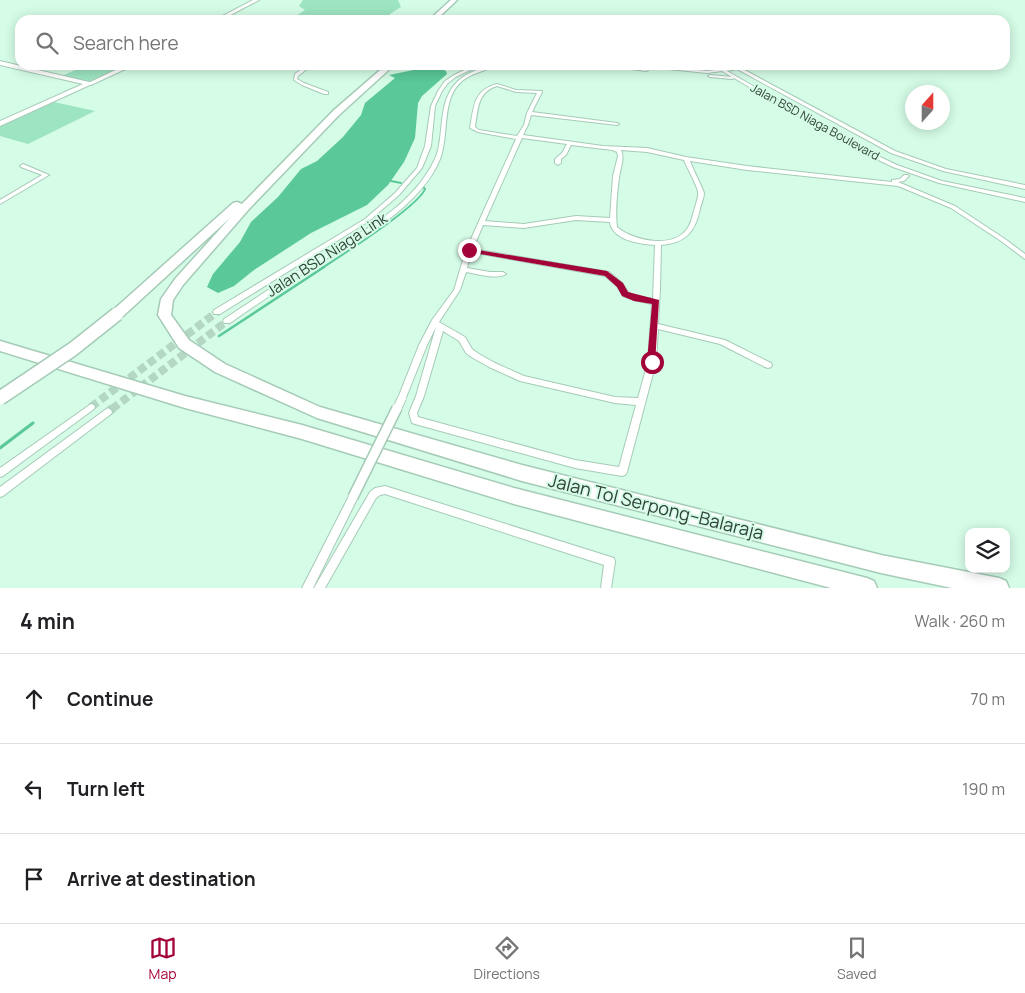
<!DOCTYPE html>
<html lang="en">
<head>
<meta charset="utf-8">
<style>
	body { margin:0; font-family:Manrope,sans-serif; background:#f6f6f6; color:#202124 }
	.controls { position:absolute; right:15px; bottom:15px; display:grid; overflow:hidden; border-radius:10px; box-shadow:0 2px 12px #0003 }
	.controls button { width:45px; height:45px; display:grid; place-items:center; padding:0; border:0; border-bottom:1px solid #e0e0e0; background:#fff; color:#202124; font:25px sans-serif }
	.compass { position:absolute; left:905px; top:85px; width:45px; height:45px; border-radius:50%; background:#fff; box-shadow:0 2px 12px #0003; rotate:21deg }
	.stop { position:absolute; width:15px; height:15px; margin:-11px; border:4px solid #a2043a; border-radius:50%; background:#fff }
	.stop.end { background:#a2043a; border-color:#fff; box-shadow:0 1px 5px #0008 }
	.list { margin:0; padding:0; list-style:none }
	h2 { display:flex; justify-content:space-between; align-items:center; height:65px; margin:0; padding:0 20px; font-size:21px }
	h2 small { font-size:16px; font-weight:400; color:#757577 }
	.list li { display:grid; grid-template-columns:32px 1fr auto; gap:15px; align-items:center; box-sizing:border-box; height:90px; padding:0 20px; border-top:1px solid #e0e0e0 }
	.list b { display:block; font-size:19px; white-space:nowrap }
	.list em { font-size:16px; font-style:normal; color:#757577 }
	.icon { flex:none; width:28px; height:28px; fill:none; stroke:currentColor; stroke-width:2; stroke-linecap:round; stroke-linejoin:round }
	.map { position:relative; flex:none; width:1025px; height:588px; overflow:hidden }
	.search { position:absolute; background:#fff; box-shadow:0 2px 12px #0003; left:15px; right:15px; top:15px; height:55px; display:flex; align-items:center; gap:12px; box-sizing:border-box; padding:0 18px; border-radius:15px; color:#757577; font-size:19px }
	.sheet { height:335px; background:#fff }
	nav { display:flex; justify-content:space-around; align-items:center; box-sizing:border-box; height:70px; border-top:1px solid #e0e0e0; background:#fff; font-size:14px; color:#757577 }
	nav a { display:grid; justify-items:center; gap:2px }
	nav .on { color:#a2043a }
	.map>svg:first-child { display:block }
	.green { fill:#9de5c2 }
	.water { fill:#5ac898 }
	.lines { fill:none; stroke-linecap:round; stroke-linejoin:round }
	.stream-far2 { stroke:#5ac898; stroke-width:2 }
	.stream-far1 { stroke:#5ac898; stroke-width:2.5 }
	.stream { stroke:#5ac898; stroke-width:3 }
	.minor-tunnel-far1 { stroke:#b4d7c4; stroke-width:8; stroke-dasharray:8 4; stroke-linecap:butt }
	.minor-tunnel { stroke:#b4d7c4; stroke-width:9; stroke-dasharray:9 4.5; stroke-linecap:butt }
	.minor-casing { stroke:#a5cbb7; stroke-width:2 }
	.secondary-casing { stroke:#a5cbb7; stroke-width:2 }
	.primary-casing { stroke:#a5cbb7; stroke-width:2 }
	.motorway-casing { stroke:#a5cbb7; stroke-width:3 }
	.minor { fill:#fff; fill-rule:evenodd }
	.secondary { fill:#fff; fill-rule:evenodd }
	.primary { fill:#fff; fill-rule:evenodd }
	.motorway { fill:#fff; fill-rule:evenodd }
	.minor-bridge-far1-casing { stroke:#a5cbb7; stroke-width:10; stroke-linecap:butt }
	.minor-bridge-casing { stroke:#a5cbb7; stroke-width:12; stroke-linecap:butt }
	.motorway-bridge-casing { stroke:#a5cbb7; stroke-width:16; stroke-linecap:butt }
	.minor-bridge-far1 { stroke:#fff; stroke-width:8 }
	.minor-bridge { stroke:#fff; stroke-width:9 }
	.motorway-bridge { stroke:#fff; stroke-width:13 }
	.route { fill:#a2043a }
	.labels { text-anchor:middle; stroke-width:4; stroke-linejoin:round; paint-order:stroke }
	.far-street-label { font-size:12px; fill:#324139; stroke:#d5fce7 }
	.street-label { font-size:15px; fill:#324139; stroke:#d5fce7 }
	.near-street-label { font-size:18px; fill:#324139; stroke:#d5fce7 }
</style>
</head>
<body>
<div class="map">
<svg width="1025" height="588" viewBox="0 0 1025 588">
	<rect width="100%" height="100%" fill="#d5fce7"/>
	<g class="green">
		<polygon points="303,0 398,0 401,7 390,14 389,20 297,20 296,16 305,10 299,6"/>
		<polygon points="88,65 125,65 89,82 61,76"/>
		<polygon points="54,102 95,111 28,144 0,136 0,126"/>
	</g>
	<polygon class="water" points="433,66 446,71 447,74 422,96 418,103 415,138 404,162 388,185 367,205 311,233 254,270 234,286 218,293 207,287 213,274 240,242 251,222 278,197 301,169 317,161 343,137 361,115 365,103 395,78 389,75"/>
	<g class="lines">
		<g class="stream-far2">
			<polyline points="391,181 401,183"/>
			<path d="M322 268C342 255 418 207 425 189L423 187"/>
		</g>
		<polyline class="stream-far1" points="219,336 324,267"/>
		<polyline class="stream" points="0,448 33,423"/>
		<g class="minor-tunnel-far1">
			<polyline points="91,407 217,312"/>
			<polyline points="112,409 227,321"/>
		</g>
		<polyline class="minor-tunnel" points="108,412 113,408"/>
		<g class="minor-casing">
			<g id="minor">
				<polygon points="307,65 312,65 298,76 297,79 304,83 328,92 328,94 324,94 302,85 294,80 295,74"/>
				<polygon points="475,65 480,65 456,77 448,83 442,91 435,106 431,146 422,168 399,195 369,221 220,314 214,314 213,312 214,310 365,219 395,193 417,168 425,146 431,106 438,91 445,81 454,75"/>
				<path d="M490 65H496C484 72 469 73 459 84 443 101 448 131 442 153 437 171 424 187 411 200 385 226 352 243 321 262 290 282 260 302 230 323H224L223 321 224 319C255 299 285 278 317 259 353 237 393 217 420 183 427 174 433 164 437 154 444 131 438 101 457 82 466 73 479 69 490 65Z"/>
				<polygon points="605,65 616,65 646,69 648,70 646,71 607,66"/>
				<polygon points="638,65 652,65 707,71 739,67 895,151 946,169 1025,185 1025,189 943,171 891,153 737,69 727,71 857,146 897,165 942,181 1025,198 1025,202 939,183 893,167 853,148 734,78 732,79 710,77 708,76 710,75 732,77 722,71 707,73 640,66"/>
				<path d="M497 84 516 90 542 91V92L532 112 617 123 619 124 617 125 531 115 528 125 523 135 603 146 647 148 686 157 747 166 892 182V180L900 179 904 175H908L909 176 904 181 898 182 955 206 1005 239 1025 254V259L1001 241 951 208 898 186 747 170 690 161C692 167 703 189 704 193 704 198 701 204 700 209 695 232 686 243 661 245L660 289 658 324 725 340 771 363 772 365 771 367 768 368 765 367 720 344 658 329 656 362 627 472 625 475 622 476 575 468 415 424 412 423 409 413 416 396 436 327 427 345 405 400 402 401 399 400 398 398 419 345 432 320 454 290 466 250 516 139 478 132 470 128C474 107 473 90 497 84ZM497 86 516 92 537 93 527 113 524 125 517 136 479 130 475 127C478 110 477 92 497 86ZM522 138 567 144 562 153 555 159V163L558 165 561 163V159L566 155 571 145 612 150 617 152 618 156 613 176 610 218 576 216 524 224 485 221ZM621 150 647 152 684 160C687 168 697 185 698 192 699 197 695 206 694 211 692 217 691 224 687 229 673 249 633 241 617 227 615 212 617 194 619 178 620 168 625 159 621 150ZM576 220 610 222C612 240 639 244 655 245L653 299 635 296 628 292 622 283 609 272 473 249 483 225 524 228ZM471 252 605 276 617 286 623 296 634 300 652 304 648 362 638 398 615 397 524 376 495 363 479 354 472 349 465 337 439 322 460 290 466 272C477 274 497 280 506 274L503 272H490L467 268ZM443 331 459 341 466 353 473 358 489 367 520 381 615 403 636 405 619 467 575 460 418 417 417 413 424 396Z"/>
				<polygon points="23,164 49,175 0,204 0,200 42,175 21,167 20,166"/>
				<polygon points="91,404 94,405 95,407 94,409 3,476 0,477 0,468"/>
				<polygon points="108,408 111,410 112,412 111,414 3,496 0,497 0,487 105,410"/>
				<polygon points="385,486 614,558 615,562 611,588 601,588 604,565 385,494 380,495 376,498 325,588 314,588 370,492 375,488"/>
				<polygon points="353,493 356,494 358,497 313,588 302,588 350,494"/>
			</g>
		</g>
		<g class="secondary-casing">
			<g id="secondary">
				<polygon points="253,0 259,0 221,20 215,20"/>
				<polygon points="126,65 134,65 91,85 86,84"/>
			</g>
		</g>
		<g class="primary-casing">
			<polygon id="primary" points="0,61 89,82 92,84 0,126 0,121 83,84 0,65"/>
		</g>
		<g class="motorway-casing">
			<g id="motorway">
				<polygon points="451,0 457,0 436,20 429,20"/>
				<polygon points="386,65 394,65 339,115 249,209 183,285 173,300 171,315 189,340 225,364 320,407 522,465 881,555 999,578 1006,581 1009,588 952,588 881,573 522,481 317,418 215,372 179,348 158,315 161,299 175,279 230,218 122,317 112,317 111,314 112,311 233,203 237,202 242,204 333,111"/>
				<polygon points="0,341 185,396 302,425 514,488 867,578 874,581 877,588 831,588 514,504 302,439 185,408 0,351"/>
			</g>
		</g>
		<use href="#minor" class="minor"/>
		<use href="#secondary" class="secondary"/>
		<use href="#primary" class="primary"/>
		<use href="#motorway" class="motorway"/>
		<g class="minor-bridge-far1-casing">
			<polyline id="minor-bridge-far1" points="397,409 402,398"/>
		</g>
		<g class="minor-bridge-casing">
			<polyline id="minor-bridge" points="353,497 397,408"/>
		</g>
		<g class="motorway-bridge-casing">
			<polyline id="motorway-bridge" points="0,398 73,349 117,314"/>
		</g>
		<use href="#minor-bridge-far1" class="minor-bridge-far1"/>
		<use href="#minor-bridge" class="minor-bridge"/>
		<use href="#motorway-bridge" class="motorway-bridge"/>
	</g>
	<polygon class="route" points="466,248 607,271 623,283 628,292 659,300 655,364 652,365 647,362 652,304 634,301 622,296 617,287 605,276 469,252 465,250"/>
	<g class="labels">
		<g class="far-street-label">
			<text transform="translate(815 122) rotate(29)" y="4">Jalan BSD Niaga Boulevard</text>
		</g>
		<g class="street-label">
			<text transform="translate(327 255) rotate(-33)" y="5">Jalan BSD Niaga Link</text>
		</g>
		<g class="near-street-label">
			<text transform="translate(656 507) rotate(14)" y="6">Jalan Tol Serpong–Balaraja</text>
		</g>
	</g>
</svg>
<div class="controls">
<button><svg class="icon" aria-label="layers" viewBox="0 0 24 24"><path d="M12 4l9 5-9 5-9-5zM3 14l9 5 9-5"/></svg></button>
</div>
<svg class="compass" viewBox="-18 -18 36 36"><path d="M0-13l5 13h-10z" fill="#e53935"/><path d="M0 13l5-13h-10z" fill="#757577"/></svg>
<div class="stop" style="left:652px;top:362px"></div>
<div class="stop end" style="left:469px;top:250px"></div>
<div class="search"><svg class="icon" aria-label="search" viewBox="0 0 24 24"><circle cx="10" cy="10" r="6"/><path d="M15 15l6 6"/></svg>Search here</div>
</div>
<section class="sheet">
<h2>4 min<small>Walk · 260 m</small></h2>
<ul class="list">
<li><svg class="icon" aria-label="ahead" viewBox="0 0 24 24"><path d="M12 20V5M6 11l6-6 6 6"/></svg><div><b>Continue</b></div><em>70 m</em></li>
<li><svg class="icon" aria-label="left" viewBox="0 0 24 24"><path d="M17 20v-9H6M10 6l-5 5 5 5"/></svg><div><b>Turn left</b></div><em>190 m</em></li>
<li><svg class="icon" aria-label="arrive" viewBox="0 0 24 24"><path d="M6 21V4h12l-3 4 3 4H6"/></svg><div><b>Arrive at destination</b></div></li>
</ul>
</section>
<nav>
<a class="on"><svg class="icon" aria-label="map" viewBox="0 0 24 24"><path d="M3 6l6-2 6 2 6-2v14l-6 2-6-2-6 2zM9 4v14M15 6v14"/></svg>Map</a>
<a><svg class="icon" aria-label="directions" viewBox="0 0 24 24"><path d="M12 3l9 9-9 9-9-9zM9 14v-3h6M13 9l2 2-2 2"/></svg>Directions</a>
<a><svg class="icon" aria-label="saved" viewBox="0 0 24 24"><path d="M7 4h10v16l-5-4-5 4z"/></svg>Saved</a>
</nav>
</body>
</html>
